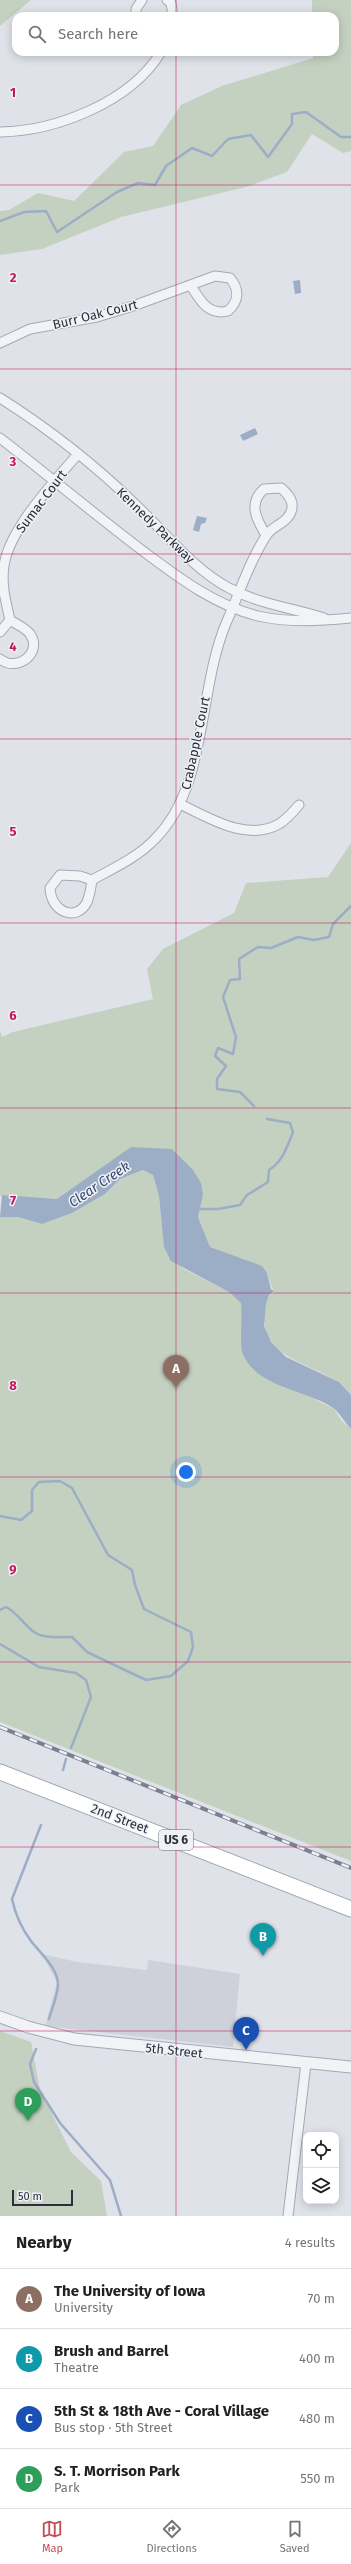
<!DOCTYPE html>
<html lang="en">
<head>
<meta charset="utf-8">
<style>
	body { margin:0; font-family:"Fira Sans",sans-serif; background:#f6f6f6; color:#202124 }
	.controls { position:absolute; right:12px; bottom:12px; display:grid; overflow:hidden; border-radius:8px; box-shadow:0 2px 10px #0003 }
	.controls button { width:36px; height:36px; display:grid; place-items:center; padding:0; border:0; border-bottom:1px solid #e0e0e0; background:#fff; color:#202124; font:20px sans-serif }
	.scale { position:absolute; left:12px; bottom:10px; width:61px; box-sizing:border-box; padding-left:4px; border:2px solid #292f3e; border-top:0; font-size:11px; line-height:14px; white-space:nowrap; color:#292f3e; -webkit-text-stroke:3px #eff1f5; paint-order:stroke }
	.you { position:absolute; left:186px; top:1472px; width:14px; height:14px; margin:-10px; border:3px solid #fff; border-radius:50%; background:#1a73e8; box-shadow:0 0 0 6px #1a73e833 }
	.badge { display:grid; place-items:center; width:26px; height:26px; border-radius:50%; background:#c64b54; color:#fff; font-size:13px; font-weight:700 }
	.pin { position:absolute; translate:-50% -33px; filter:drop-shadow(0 1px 2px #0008) }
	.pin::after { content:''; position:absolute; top:21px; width:14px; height:12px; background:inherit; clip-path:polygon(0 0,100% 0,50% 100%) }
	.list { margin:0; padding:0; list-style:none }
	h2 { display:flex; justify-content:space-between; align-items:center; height:52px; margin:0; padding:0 16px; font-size:17px }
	h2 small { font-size:13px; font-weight:400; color:#757577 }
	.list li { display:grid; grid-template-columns:26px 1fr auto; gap:12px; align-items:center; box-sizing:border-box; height:60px; padding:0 16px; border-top:1px solid #e0e0e0 }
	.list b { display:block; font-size:15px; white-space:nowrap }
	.list p { margin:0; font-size:13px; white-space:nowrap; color:#757577 }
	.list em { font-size:13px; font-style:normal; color:#757577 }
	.icon { flex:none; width:22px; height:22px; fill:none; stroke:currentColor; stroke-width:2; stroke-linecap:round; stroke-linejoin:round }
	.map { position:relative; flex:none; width:351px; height:2216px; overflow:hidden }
	.search { position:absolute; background:#fff; box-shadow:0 2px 10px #0003; left:12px; right:12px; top:12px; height:44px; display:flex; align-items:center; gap:10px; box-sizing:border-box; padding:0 14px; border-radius:12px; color:#757577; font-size:15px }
	.sheet { height:292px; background:#fff }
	nav { display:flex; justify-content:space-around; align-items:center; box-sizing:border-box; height:56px; border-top:1px solid #e0e0e0; background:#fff; font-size:11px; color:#757577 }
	nav a { display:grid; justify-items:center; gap:2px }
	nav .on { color:#c64b54 }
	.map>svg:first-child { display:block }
	.built { fill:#ced1d9 }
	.green { fill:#c4d1c1 }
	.water { fill:#9cadc6 }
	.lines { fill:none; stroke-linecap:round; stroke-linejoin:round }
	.stream { stroke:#9cadc6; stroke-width:2.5 }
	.minor-casing { stroke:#a5a9b2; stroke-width:11 }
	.tertiary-casing { stroke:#a5a9b2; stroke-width:13 }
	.primary-casing { stroke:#9fa6b3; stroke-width:17 }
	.minor { stroke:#f2f3f6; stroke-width:9 }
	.tertiary { stroke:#f2f3f6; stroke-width:11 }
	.primary { stroke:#fff; stroke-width:15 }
	.rail-casing { stroke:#7a8090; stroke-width:4 }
	.rail { stroke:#eff1f5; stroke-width:2.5; stroke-dasharray:8; stroke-linecap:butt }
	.grid { fill:none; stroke:#c2185b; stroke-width:1; stroke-opacity:0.55 }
	.labels { text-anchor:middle; stroke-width:3; stroke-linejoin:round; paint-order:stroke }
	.shield { fill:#eff1f5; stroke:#646975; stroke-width:1 }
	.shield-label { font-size:12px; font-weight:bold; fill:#292f3e }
	.street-label { font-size:13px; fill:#292f3e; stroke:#eff1f5 }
	.water-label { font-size:14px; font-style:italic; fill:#364b6f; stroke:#eff1f5 }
	.grid-label { font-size:13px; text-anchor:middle; font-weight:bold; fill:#c2185b; stroke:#eff1f5; stroke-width:3; stroke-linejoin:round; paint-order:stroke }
</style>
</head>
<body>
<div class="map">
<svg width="351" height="2216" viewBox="0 0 351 2216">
	<rect width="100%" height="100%" fill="#dfe2e8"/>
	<polygon class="built" points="42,1954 77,1962 147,1970 148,1960 240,1974 233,2047 45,2026 57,1982"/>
	<g class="green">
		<polygon points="0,0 31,0 0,26"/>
		<polygon points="312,0 351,0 351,151 343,153 312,134 287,172 246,187 121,217 42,249 0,255 0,211 9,210 38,193 74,201 124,152 153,146 181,105 222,86 313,58 313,52 335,52 335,16 312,16"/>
		<path d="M351 843V1395C347 1391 343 1385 338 1382 303 1359 247 1355 269 1295L274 1293 267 1273 210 1247 198 1217 203 1195 172 1149 74 1189 57 1199 0 1196V1030L2 1037 13 1032 153 999 147 969 163 949 234 913 246 883 328 877Z"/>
		<polygon points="143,1170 153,1175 159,1196 162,1226 182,1268 229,1292 241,1303 241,1351 318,1401 334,1409 342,1421 351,1429 351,1861 0,1722 0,1217 18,1217 42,1224 72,1213 105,1194 120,1179"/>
		<polygon points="0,2031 31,2042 40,2090 71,2152 101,2181 107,2216 0,2216"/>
	</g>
	<g class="water">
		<polygon points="300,280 301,293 295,294 293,281"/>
		<polygon points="255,428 258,434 243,441 240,435"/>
		<polygon points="197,516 207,518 205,523 201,524 199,532 193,530"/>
		<path d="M131 1147 172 1149 193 1170 201 1183 203 1195 198 1217 210 1247 262 1266 267 1273 271 1289 274 1291 269 1295 266 1304 264 1326 271 1342 286 1357 339 1382 351 1395V1429C345 1423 340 1413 333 1408 306 1389 255 1388 242 1352 240 1347 242 1312 241 1303L229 1292 171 1261 164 1247 159 1196 153 1175 143 1170 120 1179 105 1194 72 1213 42 1224 18 1217H0L2 1195 57 1199Z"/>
	</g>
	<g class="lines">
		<g class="stream">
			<polyline points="0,221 24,212 46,211 57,232 117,192 138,183 155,185 166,166 192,148 212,156 228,139 251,135 268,157 292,124 292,114 306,112 341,137 351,137"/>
			<polyline points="254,1106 240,1092 217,1089 217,1079 226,1066 215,1056 218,1048 233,1054 236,1037 223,997 230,980 240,979 239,959 258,947 271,948 298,937 314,940 329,937 333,924 351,906"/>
			<path d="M197 1209H218L240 1205 247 1195 268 1182 269 1170C283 1161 287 1147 293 1132L290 1123 267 1119"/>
			<path d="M0 1516 21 1520 32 1511V1490L39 1482 60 1481 72 1488 108 1555 132 1570 135 1585 144 1609 191 1632 193 1647 188 1661 171 1676 146 1680 87 1652 72 1637C61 1637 44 1639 34 1632 23 1624 18 1613 6 1607L0 1610"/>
			<polyline points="0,1644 39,1667 76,1673 86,1680 91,1697 71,1748"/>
			<polyline points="63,1770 66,1759"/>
			<path d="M41 1825 12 1899C15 1913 22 1929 31 1941 40 1953 59 1969 58 1986 57 1997 52 2008 49 2019"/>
			<polyline points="36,2049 30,2064 34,2082 60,2123 110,2180 121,2216"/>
		</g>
		<g class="minor-casing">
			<g id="minor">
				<polyline points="167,0 171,3 173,16"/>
				<polyline points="136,16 136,9 142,0"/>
				<path d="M0 132C56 131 131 102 161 52"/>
				<path d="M0 343 30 329 97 317 133 306 215 276 230 278C240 290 239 301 228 311 208 316 200 300 191 286"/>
				<path d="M0 398C49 429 95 465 136 505 166 533 192 568 229 588 259 604 292 608 324 618"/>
				<path d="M0 438C48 475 94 514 143 551 178 577 214 605 258 616 290 623 319 621 351 618"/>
				<polyline points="0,632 10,620"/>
				<path d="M0 659C18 673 43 652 30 634 26 628 16 624 10 620 6 602 1 585 4 566 9 529 54 482 78 454"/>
				<path d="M180 804C209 818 247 842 279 824 287 819 293 812 299 805"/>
				<path d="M92 880C91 887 90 895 87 902 77 922 51 913 50 888L60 875 80 876 92 880C114 868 138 857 155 839 209 785 197 690 227 621 239 594 249 562 266 536 272 525 290 523 292 508 293 499 287 493 281 488L264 489C248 503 256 519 266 535"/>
				<polyline points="288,2216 306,2063"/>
			</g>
		</g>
		<g class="tertiary-casing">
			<polyline id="tertiary" points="0,2017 28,2027 74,2039 351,2067"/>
		</g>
		<g class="primary-casing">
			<polyline id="primary" points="0,1772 351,1909"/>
		</g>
		<use href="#minor" class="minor"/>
		<use href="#tertiary" class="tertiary"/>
		<use href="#primary" class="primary"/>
		<g class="rail-casing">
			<polyline id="rail" points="0,1727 351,1868"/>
		</g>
		<use href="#rail" class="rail"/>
	</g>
	<path class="grid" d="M176 0V16M176 52V2216M0 185H351M0 369H351M0 554H351M0 739H351M0 923H351M0 1108H351M0 1293H351M0 1477H351M0 1662H351M0 1847H351M0 2031H351"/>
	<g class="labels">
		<rect class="shield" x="159" y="1830" width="34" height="20" rx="3"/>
		<g class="shield-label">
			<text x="176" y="1844">US 6</text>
		</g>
		<g class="street-label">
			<text transform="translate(95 314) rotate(-14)" y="5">Burr Oak Court</text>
			<text transform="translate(41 501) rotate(-53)" y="5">Sumac Court</text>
			<text transform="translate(156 525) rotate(44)" y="5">Kennedy Parkway</text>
			<text transform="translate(195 743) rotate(-78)" y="5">Crabapple Court</text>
			<text transform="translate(120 1818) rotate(21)" y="5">2nd Street</text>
			<text transform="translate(174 2050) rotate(6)" y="5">5th Street</text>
		</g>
		<g class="water-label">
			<text transform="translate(99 1184) rotate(-34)" y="5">Clear Creek</text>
		</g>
	</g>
	<g class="grid-label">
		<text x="13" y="97">1</text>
		<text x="13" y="282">2</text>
		<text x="13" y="466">3</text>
		<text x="13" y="651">4</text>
		<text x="13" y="836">5</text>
		<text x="13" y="1020">6</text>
		<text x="13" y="1205">7</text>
		<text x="13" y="1390">8</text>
		<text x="13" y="1574">9</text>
	</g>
</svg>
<div class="controls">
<button><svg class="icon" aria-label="locate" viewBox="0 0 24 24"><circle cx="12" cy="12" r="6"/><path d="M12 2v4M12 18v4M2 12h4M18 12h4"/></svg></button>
<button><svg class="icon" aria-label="layers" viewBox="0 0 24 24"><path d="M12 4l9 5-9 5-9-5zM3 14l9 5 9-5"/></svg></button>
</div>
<div class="scale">50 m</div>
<div class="you"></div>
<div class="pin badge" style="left:176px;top:1388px;background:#8d6e63">A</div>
<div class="pin badge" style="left:263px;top:1956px;background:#0f9aa8">B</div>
<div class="pin badge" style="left:246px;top:2050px;background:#1a4fb4">C</div>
<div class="pin badge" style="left:28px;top:2121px;background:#2e9e5b">D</div>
<div class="search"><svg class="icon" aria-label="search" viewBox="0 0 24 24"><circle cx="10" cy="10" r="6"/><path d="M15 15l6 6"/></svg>Search here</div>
</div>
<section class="sheet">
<h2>Nearby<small>4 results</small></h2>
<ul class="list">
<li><span class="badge" style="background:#8d6e63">A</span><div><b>The University of Iowa</b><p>University</p></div><em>70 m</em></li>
<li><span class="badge" style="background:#0f9aa8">B</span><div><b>Brush and Barrel</b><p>Theatre</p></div><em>400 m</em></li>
<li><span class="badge" style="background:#1a4fb4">C</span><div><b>5th St &amp; 18th Ave - Coral Village</b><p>Bus stop · 5th Street</p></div><em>480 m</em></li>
<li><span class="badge" style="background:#2e9e5b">D</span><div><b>S. T. Morrison Park</b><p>Park</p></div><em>550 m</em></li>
</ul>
</section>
<nav>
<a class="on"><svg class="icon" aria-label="map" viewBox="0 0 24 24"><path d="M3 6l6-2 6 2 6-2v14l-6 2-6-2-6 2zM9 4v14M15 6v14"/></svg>Map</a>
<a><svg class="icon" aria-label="directions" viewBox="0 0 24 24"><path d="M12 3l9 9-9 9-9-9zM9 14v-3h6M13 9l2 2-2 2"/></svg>Directions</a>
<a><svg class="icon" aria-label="saved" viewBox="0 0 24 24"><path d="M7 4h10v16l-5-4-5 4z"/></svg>Saved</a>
</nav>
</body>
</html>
